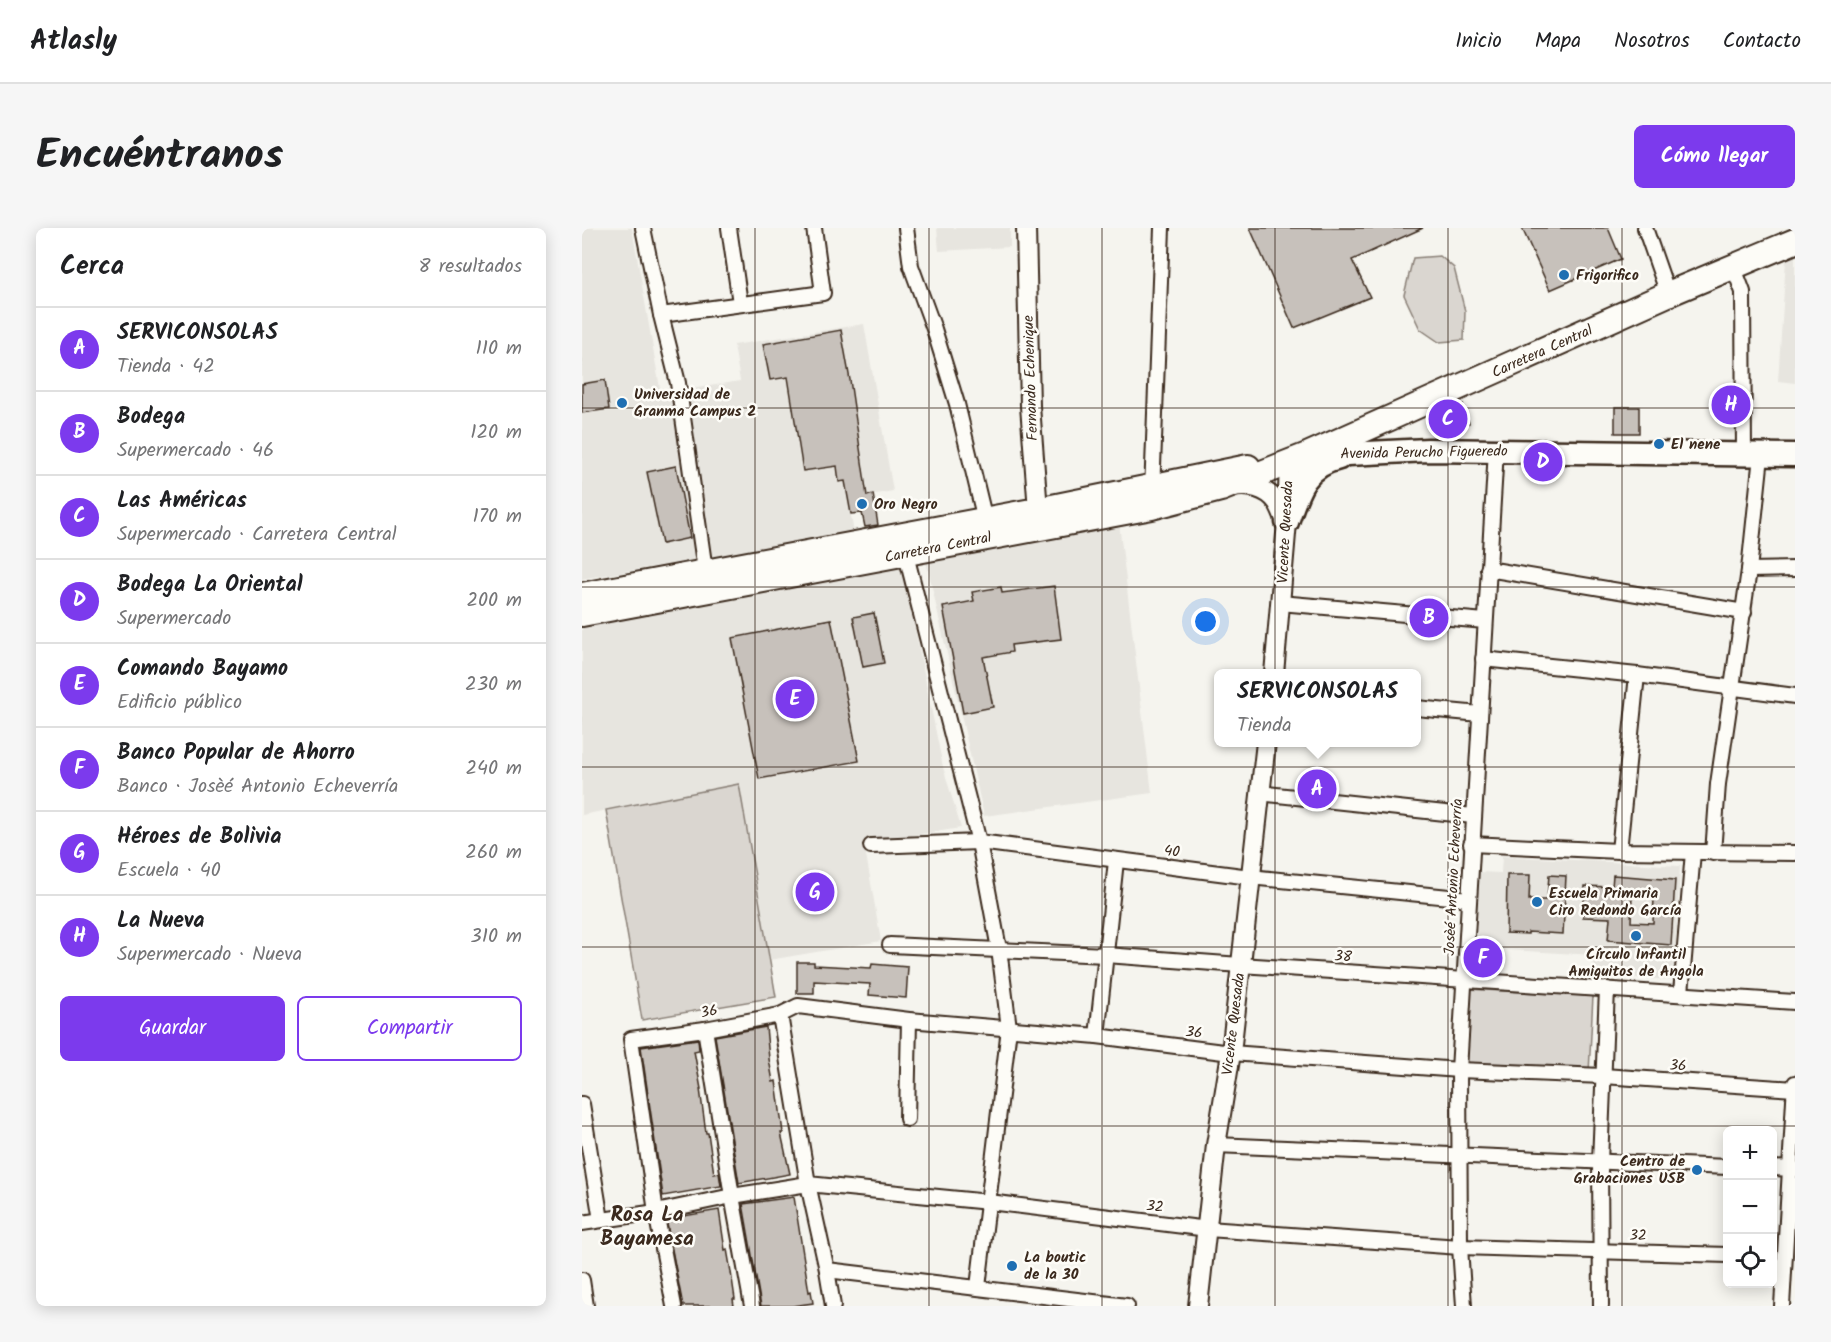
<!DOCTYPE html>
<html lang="es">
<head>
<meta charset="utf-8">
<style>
	body { margin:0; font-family:Kalam,sans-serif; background:#f6f6f6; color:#202124 }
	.controls { position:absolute; right:18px; bottom:18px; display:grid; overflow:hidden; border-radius:9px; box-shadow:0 3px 15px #0003 }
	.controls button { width:54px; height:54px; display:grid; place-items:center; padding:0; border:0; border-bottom:2px solid #e0e0e0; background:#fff; color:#202124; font:30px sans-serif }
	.you { position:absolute; left:624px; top:394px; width:21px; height:21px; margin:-15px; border:4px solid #fff; border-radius:50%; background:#1a73e8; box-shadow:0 0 0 9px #1a73e833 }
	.badge { display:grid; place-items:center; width:39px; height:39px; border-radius:50%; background:#7c3aed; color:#fff; font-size:20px; font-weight:700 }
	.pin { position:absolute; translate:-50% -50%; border:3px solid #fff; box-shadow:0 2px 6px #0006 }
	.popup { position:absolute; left:632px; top:441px; width:207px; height:78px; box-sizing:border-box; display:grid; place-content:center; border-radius:9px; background:#fff; filter:drop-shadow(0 2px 4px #0005); font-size:20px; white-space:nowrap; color:#757577 }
	.popup b { font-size:22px; color:#202124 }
	.popup::after { content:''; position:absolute; left:50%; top:100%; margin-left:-12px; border:12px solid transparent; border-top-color:#fff }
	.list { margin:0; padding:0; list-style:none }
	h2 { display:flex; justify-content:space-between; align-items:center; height:78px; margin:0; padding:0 24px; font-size:26px }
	h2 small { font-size:20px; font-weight:400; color:#757577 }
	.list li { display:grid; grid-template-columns:39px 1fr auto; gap:18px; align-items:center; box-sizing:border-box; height:84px; padding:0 24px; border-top:2px solid #e0e0e0 }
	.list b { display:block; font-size:22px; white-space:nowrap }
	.list p { margin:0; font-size:20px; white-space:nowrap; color:#757577 }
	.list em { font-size:20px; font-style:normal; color:#757577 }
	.actions { display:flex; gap:12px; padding:18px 24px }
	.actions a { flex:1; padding:14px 0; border:2px solid #7c3aed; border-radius:9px; text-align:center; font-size:21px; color:#7c3aed }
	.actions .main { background:#7c3aed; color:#fff }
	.icon { flex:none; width:33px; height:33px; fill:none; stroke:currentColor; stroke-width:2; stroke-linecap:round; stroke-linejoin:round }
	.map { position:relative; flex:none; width:1213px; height:1078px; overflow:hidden; border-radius:9px }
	header { display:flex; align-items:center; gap:36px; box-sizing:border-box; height:84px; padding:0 30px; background:#fff; border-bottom:2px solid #e0e0e0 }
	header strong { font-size:28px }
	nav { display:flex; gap:33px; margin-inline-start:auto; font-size:21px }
	.intro { display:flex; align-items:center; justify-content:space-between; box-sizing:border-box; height:144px; padding:0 36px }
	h1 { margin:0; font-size:42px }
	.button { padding:15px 27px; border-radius:9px; background:#7c3aed; color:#fff; font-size:21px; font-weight:700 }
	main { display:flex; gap:36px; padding:0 36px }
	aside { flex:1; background:#fff; border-radius:9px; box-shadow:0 3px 15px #0003 }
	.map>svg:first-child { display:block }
	.built { fill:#e7e5df }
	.green { fill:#dad6d0; stroke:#8a8077; stroke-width:1.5 }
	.building { fill:#c7c1bb; stroke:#3b2a1e; stroke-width:1.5; fill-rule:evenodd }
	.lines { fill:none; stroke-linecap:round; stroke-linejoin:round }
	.minor-casing { stroke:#3b2a1e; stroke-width:18 }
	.tertiary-casing { stroke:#3b2a1e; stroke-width:22 }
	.primary-casing { stroke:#3b2a1e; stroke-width:27 }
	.trunk-casing { stroke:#3b2a1e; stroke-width:28 }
	.minor { stroke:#fdfcf7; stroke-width:14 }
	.tertiary { stroke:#fdfcf7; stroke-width:18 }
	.primary { stroke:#fdfcf7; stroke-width:22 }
	.trunk { stroke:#fdfcf7; stroke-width:24 }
	.grid { fill:none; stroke:#3b2a1e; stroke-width:1.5; stroke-opacity:0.55 }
	.poi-dot { fill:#1f6fb2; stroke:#fdfcf7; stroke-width:2 }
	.labels { text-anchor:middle; stroke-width:5; stroke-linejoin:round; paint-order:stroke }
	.poi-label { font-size:15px; font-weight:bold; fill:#3b2a1e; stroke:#fdfcf7; text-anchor:start }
	.street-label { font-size:15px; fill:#3b2a1e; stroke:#fdfcf7 }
	.district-label { font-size:21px; font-weight:bold; fill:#3b2a1e; stroke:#fdfcf7 }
</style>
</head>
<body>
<header>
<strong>Atlasly</strong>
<nav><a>Inicio</a><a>Mapa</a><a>Nosotros</a><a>Contacto</a></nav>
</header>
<div class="intro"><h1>Encuéntranos</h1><a class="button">Cómo llegar</a></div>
<main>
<aside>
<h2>Cerca<small>8 resultados</small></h2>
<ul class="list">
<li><span class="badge">A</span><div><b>SERVICONSOLAS</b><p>Tienda · 42</p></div><em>110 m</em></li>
<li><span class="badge">B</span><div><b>Bodega</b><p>Supermercado · 46</p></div><em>120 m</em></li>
<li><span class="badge">C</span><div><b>Las Américas</b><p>Supermercado · Carretera Central</p></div><em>170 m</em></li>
<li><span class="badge">D</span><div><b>Bodega La Oriental</b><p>Supermercado</p></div><em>200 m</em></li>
<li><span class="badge">E</span><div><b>Comando Bayamo</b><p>Edificio público</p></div><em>230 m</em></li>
<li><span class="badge">F</span><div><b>Banco Popular de Ahorro</b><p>Banco · Josèé Antonio Echeverría</p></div><em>240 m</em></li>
<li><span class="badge">G</span><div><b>Héroes de Bolivia</b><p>Escuela · 40</p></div><em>260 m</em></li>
<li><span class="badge">H</span><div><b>La Nueva</b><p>Supermercado · Nueva</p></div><em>310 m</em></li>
</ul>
<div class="actions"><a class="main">Guardar</a><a>Compartir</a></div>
</aside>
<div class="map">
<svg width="1213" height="1078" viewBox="0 0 1213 1078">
	<rect width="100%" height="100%" fill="#f5f4ee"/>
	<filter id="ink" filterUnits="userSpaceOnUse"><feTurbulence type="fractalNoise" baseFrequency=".0167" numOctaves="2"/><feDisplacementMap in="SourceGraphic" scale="12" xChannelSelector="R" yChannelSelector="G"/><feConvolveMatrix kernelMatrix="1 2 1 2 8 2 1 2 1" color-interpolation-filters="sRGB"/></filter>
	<g filter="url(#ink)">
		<g class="built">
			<polygon points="0,0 50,0 79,166 158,153 152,117 282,96 311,263 266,271 272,305 0,351"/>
			<polygon points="355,0 428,0 428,19 357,23"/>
			<polygon points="1213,28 1213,155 1196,153 1204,31"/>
			<polygon points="537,295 570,565 402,588 344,333"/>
			<polygon points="319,331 361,539 379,600 282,615 299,713 187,732 157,556 0,587 0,394"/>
			<polygon points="920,628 1098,638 1092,752 1011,747 1012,727 894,720 897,644 919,645"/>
		</g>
		<g class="green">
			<polygon points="858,28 872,40 883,83 882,112 857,114 838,101 822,67 831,30"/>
			<polygon points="157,556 194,769 60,792 24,582"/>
			<polygon points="886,761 1011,768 1007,844 882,836"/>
		</g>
		<g class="building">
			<polygon points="668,0 841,0 770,32 788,69 712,100"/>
			<polygon points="940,0 1026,0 1039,31 968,62"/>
			<polygon points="259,102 268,152 285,268 291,266 296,297 283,299 280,285 269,286 263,253 257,254 255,238 221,243 206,149 188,152 181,116"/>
			<polygon points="23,152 27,181 0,185 0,156"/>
			<polygon points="881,176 887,195 852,205 846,189"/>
			<rect x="1033" y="179" width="24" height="26"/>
			<polygon points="94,238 108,310 80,316 65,244"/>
			<polygon points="472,358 479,411 429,417 430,424 401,429 411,479 381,485 361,379 392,373 390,364 419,359 420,365"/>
			<polygon points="292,385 302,435 281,439 271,389"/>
			<polygon points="249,391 277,533 177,551 150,410"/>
			<polygon points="925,647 948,647 947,672 965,672 967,647 984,648 981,706 946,704 946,706 924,705"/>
			<path d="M1031 647 1093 652 1089 717 1026 712 1028 690 1001 689 1003 658 1030 659ZM1050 668 1072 669 1071 695 1049 694Z"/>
			<polygon points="893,720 910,721 910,741 892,740"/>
			<polygon points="215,734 232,734 232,737 289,740 290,736 326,739 324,770 287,767 288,756 232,753 232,765 215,765"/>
			<polygon points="184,799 187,831 191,854 194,853 201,905 199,905 208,946 157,955 133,808"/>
			<polygon points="116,811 117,822 112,823 119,861 118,861 124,905 126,905 132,946 137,945 139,958 81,968 59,819"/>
			<polygon points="212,969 227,1064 229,1063 231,1075 210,1078 179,1078 161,976"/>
			<polygon points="137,982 143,1022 145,1021 149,1044 153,1071 151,1071 152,1078 101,1078 84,991"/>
		</g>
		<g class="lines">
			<g class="minor-casing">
				<g id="minor">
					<polyline points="61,0 79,87 96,155 124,349"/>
					<polyline points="147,0 158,75"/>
					<polyline points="324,0 329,38 352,101 375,176 403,292"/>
					<polyline points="1063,0 1086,66"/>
					<polyline points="1152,40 1161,64 1162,226"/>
					<polyline points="79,87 241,65 232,0"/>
					<polyline points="570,265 580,0"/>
					<polyline points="322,319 397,614 417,721 427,800 396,1059"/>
					<polyline points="906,341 1162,384"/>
					<polyline points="1167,342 1213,341"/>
					<polyline points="698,375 903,393"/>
					<polyline points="901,431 1055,447 1213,468"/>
					<polyline points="834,480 898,486"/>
					<polyline points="677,565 891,588"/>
					<polyline points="889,616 1037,623 1213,625"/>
					<polyline points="289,618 397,614 668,649 887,671"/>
					<polyline points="1037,623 1055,447"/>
					<polyline points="1131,625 1136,556 1167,342 1179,228"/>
					<polyline points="308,717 524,727 658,737 1213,774"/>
					<polyline points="1099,765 1111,624"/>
					<polyline points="198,787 226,956 245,1042 251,1078"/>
					<polyline points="123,801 150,968 170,1078"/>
					<polyline points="515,808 534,633"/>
					<polyline points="0,876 19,992"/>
					<polyline points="325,891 327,792"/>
					<polyline points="634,917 1146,939"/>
					<polyline points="1190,940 1213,941"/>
					<polyline points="0,995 74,984 150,968 226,956 407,974 626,1001 878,1019 1146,1027"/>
					<polyline points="245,1042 545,1078"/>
					<polyline points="0,1052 4,1078"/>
					<polyline points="92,1078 74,984 49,811 123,801 198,787 216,778 327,792 515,808 649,825 877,842 1021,848 1213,861"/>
					<polyline points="882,1078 878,1019 877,842 914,222"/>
					<polyline points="1019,1078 1018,934 1025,761"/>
					<polyline points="1200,1078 1213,855"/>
				</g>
			</g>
			<g class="tertiary-casing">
				<g id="tertiary">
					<polyline points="444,0 448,178 457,295"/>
					<path d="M650 259C666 256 685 260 695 274 699 280 701 287 704 293"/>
					<polyline points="692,446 705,294 707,234"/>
					<polyline points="616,1078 634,917 649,825 684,514"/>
				</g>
			</g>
			<g class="primary-casing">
				<g id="primary">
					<polyline points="726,228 846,222 1213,227"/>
					<path d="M705 294C715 264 722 238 757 230"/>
				</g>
			</g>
			<g class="trunk-casing">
				<g id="trunk">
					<polyline points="0,367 455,282 666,239"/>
					<polyline points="0,386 570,279 639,261 723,228 1086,66 1213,13"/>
				</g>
			</g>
			<use href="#minor" class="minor"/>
			<use href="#tertiary" class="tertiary"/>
			<use href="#primary" class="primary"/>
			<use href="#trunk" class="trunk"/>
		</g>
	</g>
	<path class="grid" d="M173 0V1078M347 0V1078M520 0V1078M693 0V1078M866 0V1078M1040 0V1078M0 180H1213M0 359H1213M0 539H1213M0 719H1213M0 898H1213"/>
	<g class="poi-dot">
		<circle cx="982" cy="47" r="6"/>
		<circle cx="40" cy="175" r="6"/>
		<circle cx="1077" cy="216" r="6"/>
		<circle cx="280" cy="276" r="6"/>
		<circle cx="955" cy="674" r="6"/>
		<circle cx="1054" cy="708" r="6"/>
		<circle cx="1115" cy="942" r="6"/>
		<circle cx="430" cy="1038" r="6"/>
	</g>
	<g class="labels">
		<g class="poi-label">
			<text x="994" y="52">Frigorifico</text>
			<text x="52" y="171">Universidad de<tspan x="52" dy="17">Granma Campus 2</tspan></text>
			<text x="1089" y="221">El nene</text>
			<text x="292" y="281">Oro Negro</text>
			<text x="967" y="670">Escuela Primaria<tspan x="967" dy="17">Ciro Redondo García</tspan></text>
			<text x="1054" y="731" text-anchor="middle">Círculo Infantil<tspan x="1054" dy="17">Amiguitos de Angola</tspan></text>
			<text x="1103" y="938" text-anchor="end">Centro de<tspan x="1103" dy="17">Grabaciones USB</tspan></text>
			<text x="442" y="1034">La boutic<tspan x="442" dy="17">de la 30</tspan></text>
		</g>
		<g class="street-label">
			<text transform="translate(960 123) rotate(-24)" y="5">Carretera Central</text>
			<text transform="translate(448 150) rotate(-92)" y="5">Fernando Echenique</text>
			<text transform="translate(842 224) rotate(-1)" y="5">Avenida Perucho Figueredo</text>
			<text transform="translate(703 304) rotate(-87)" y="5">Vicente Quesada</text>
			<text transform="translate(356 319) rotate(-11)" y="5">Carretera Central</text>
			<text transform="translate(590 623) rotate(7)" y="5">40</text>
			<text transform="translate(871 649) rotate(-87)" y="5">Josèé Antonio Echeverría</text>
			<text transform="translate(761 728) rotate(4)" y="5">38</text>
			<text transform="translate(127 783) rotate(-10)" y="5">36</text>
			<text transform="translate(651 796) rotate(-83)" y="5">Vicente Quesada</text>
			<text transform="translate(612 804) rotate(7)" y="5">36</text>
			<text transform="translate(1096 837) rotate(4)" y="5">36</text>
			<text transform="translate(573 978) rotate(7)" y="5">32</text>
			<text transform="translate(1056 1007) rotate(2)" y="5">32</text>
		</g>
		<g class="district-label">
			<text x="65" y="993">Rosa La<tspan x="65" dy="24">Bayamesa</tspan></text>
		</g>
	</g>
</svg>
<div class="controls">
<button>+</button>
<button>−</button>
<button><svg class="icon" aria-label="locate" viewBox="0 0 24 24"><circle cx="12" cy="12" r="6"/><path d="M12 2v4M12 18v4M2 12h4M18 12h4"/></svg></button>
</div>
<div class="you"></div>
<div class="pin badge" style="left:735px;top:561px">A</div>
<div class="popup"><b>SERVICONSOLAS</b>Tienda</div>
<div class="pin badge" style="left:847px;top:390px">B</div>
<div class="pin badge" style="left:866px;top:191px">C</div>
<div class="pin badge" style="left:961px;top:234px">D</div>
<div class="pin badge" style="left:213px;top:471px">E</div>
<div class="pin badge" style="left:901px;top:730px">F</div>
<div class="pin badge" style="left:233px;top:664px">G</div>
<div class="pin badge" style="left:1149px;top:177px">H</div>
</div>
</main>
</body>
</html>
